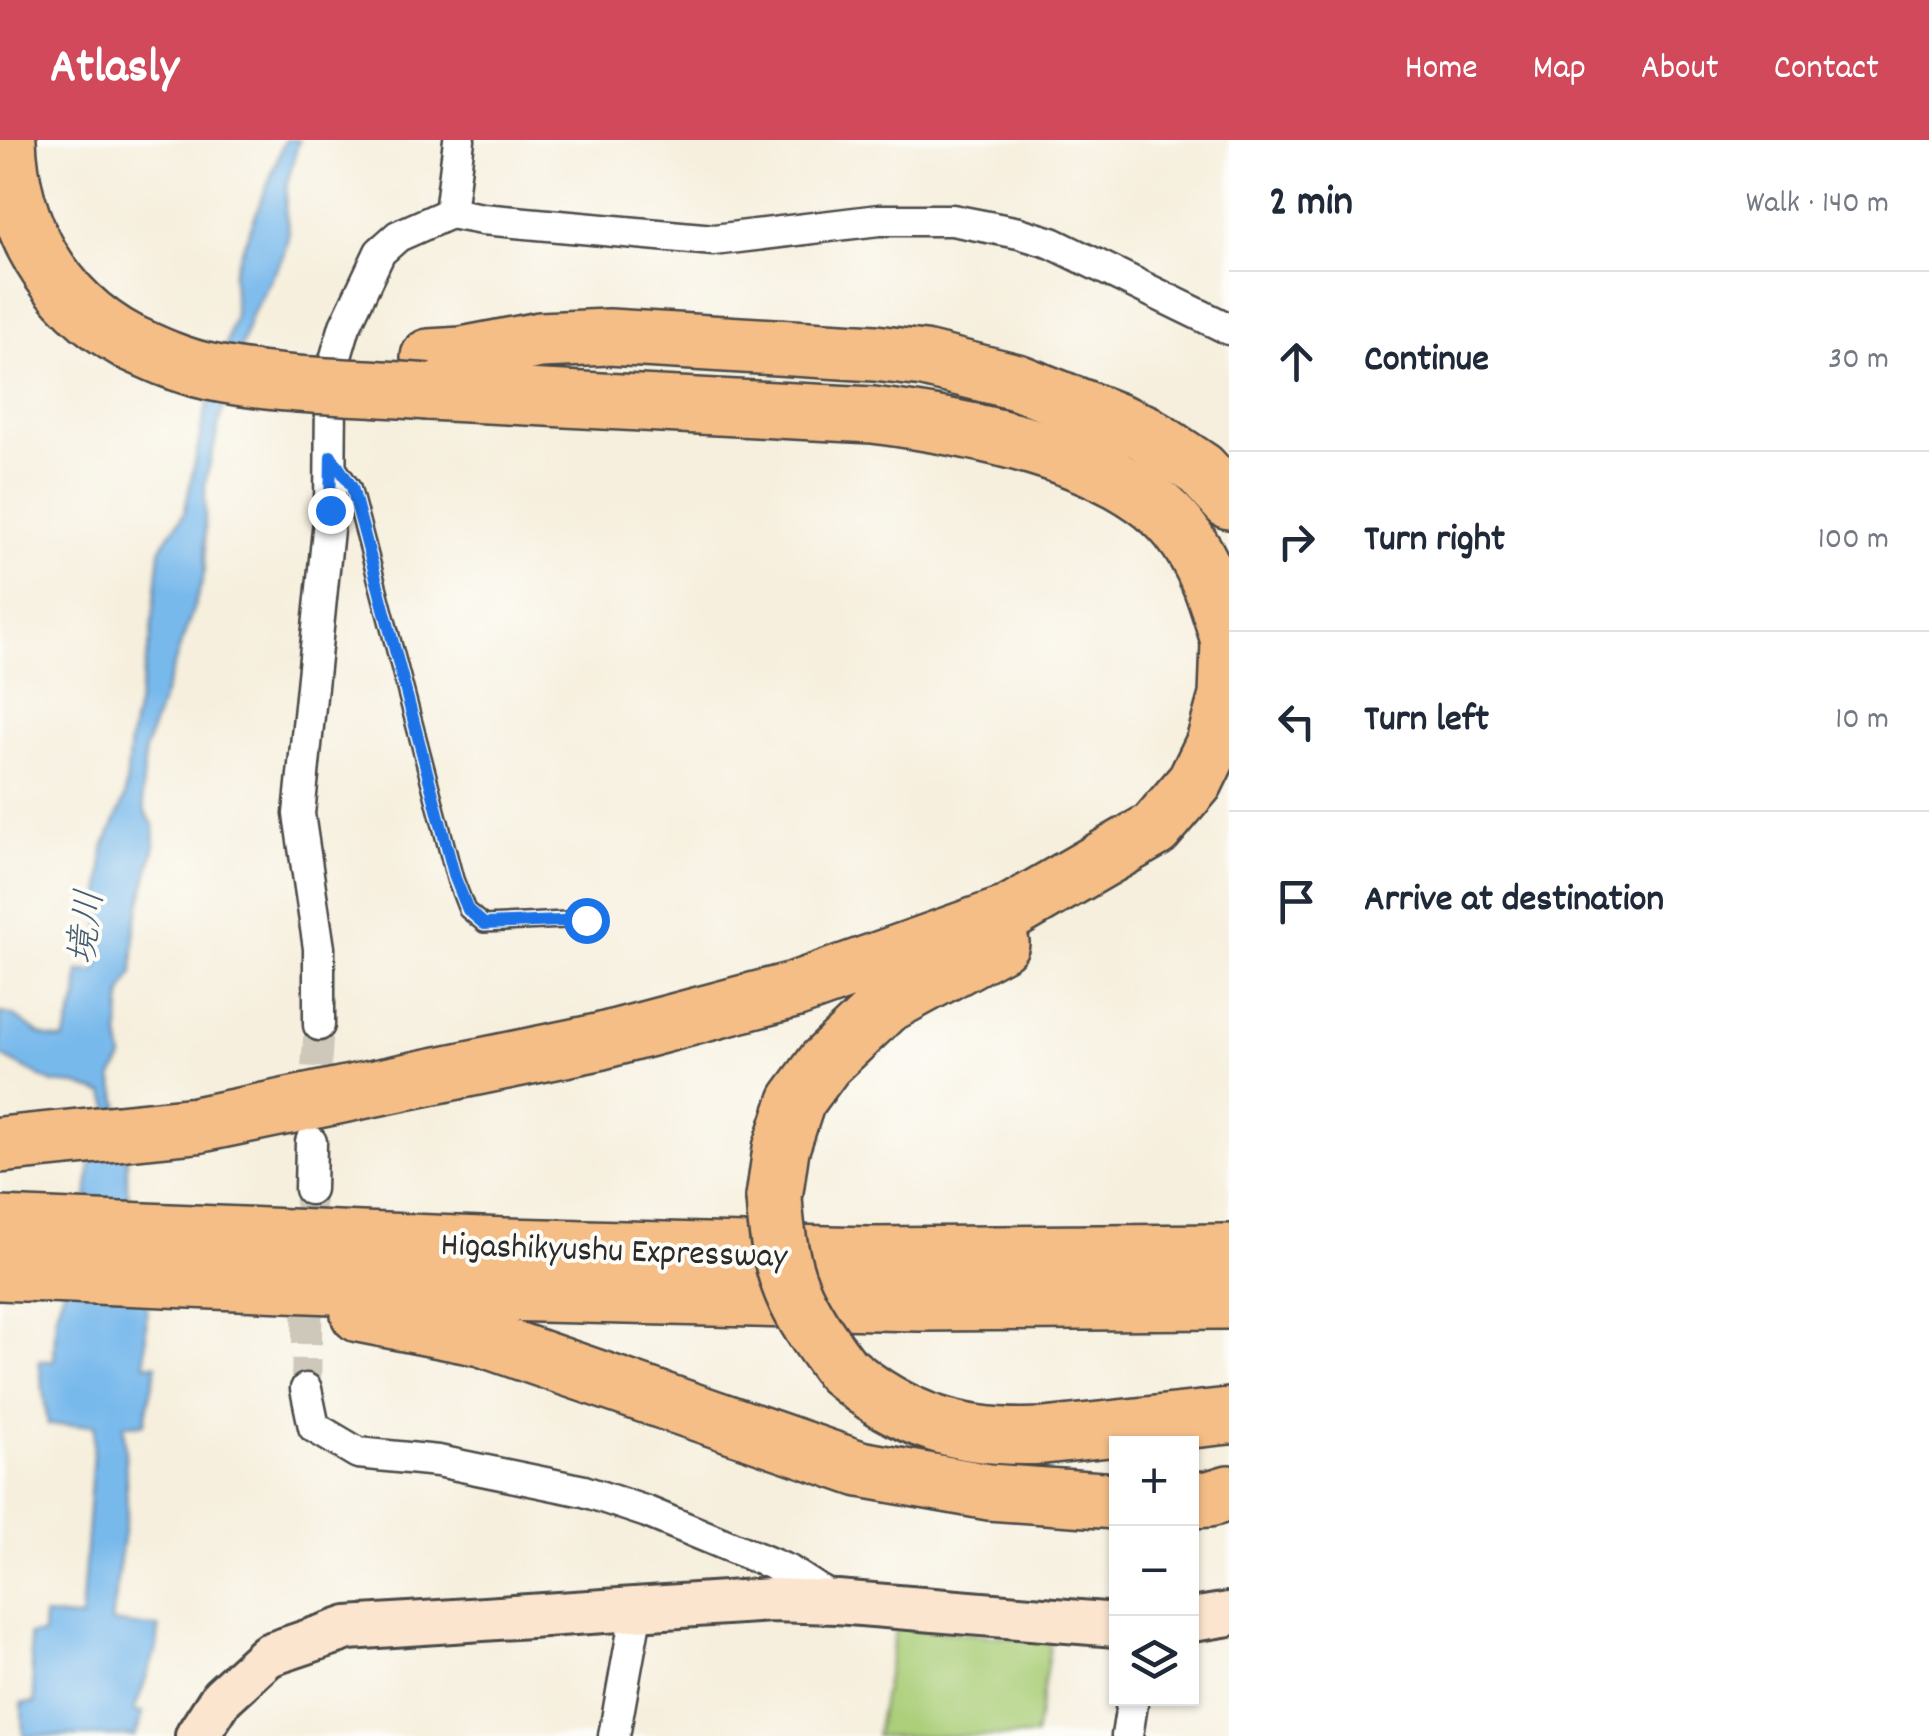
<!DOCTYPE html>
<html lang="en">
<head>
<meta charset="utf-8">
<style>
	body { margin:0; font-family:Dekko,"Klee One",sans-serif; background:#f2f2f3; color:#1f2937 }
	.controls { position:absolute; right:30px; bottom:30px; display:grid; overflow:hidden; border-radius:0px; box-shadow:0 2px 8px #0004 }
	.controls button { width:90px; height:90px; display:grid; place-items:center; padding:0; border:0; border-bottom:2px solid #e0e1e3; background:#fff; color:#1f2937; font:50px sans-serif }
	.stop { position:absolute; width:30px; height:30px; margin:-22px; border:8px solid #1a73e8; border-radius:50%; background:#fff }
	.stop.end { background:#1a73e8; border-color:#fff; box-shadow:0 2px 10px #0008 }
	.list { margin:0; padding:0; list-style:none }
	h2 { display:flex; justify-content:space-between; align-items:center; height:130px; margin:0; padding:0 40px; font-size:42px }
	h2 small { font-size:32px; font-weight:400; color:#747a83 }
	.list li { display:grid; grid-template-columns:65px 1fr auto; gap:30px; align-items:center; box-sizing:border-box; height:180px; padding:0 40px; border-top:2px solid #e0e1e3 }
	.list b { display:block; font-size:38px; white-space:nowrap }
	.list em { font-size:32px; font-style:normal; color:#747a83 }
	.icon { flex:none; width:55px; height:55px; fill:none; stroke:currentColor; stroke-width:2; stroke-linecap:round; stroke-linejoin:round }
	.map { position:relative; flex:none; width:1229px; height:1596px; overflow:hidden }
	header { display:flex; align-items:center; gap:60px; box-sizing:border-box; height:140px; padding:0 50px; background:#d1495b; color:#fff }
	header strong { font-size:48px }
	nav { display:flex; gap:55px; margin-inline-start:auto; font-size:35px }
	main { display:flex }
	aside { flex:1; background:#fff }
	.map>svg:first-child { display:block }
	.green { fill:#aace78; stroke:#6a7c52; stroke-width:2.5 }
	.water { fill:#78b9ec; stroke:#52728c; stroke-width:2.5 }
	.lines { fill:none; stroke-linecap:round; stroke-linejoin:round }
	.street-tunnel { stroke:#cdc8b9; stroke-width:30; stroke-dasharray:30 15; stroke-linecap:butt }
	.lane-casing { stroke:#494846; stroke-width:20 }
	.street-casing { stroke:#494846; stroke-width:35 }
	.secondary-casing { stroke:#494846; stroke-width:48 }
	.highway-casing { stroke:#494846; stroke-width:60 }
	.lane { stroke:#fff; stroke-width:15 }
	.street { stroke:#fff; stroke-width:30 }
	.secondary { stroke:#fbe5cf; stroke-width:42 }
	.highway { stroke:#f6be87; stroke-width:55 }
	.highway-bridge-casing { stroke:#494846; stroke-width:60; stroke-linecap:butt }
	.highway-bridge { stroke:#f6be87; stroke-width:55 }
	.route { stroke:#1a73e8; stroke-width:12 }
	.labels { text-anchor:middle; stroke-width:8; stroke-linejoin:round; paint-order:stroke }
	.street-label { font-size:35px; fill:#2b2b2b; stroke:#fdfcf7 }
	.water-label { font-size:38px; font-style:italic; fill:#465d6f; stroke:#fdfcf7 }
</style>
</head>
<body>
<header>
<strong>Atlasly</strong>
<nav><a>Home</a><a>Map</a><a>About</a><a>Contact</a></nav>
</header>
<main>
<div class="map">
<svg width="1229" height="1596" viewBox="0 0 1229 1596">
	<rect width="100%" height="100%" fill="#fdfcf7"/>
	<filter id="ink" filterUnits="userSpaceOnUse"><feTurbulence type="fractalNoise" baseFrequency=".01" numOctaves="2"/><feDisplacementMap in="SourceGraphic" scale="20" xChannelSelector="R" yChannelSelector="G"/><feConvolveMatrix kernelMatrix="1 2 1 2 8 2 1 2 1" color-interpolation-filters="sRGB"/></filter>
	<filter id="wash" filterUnits="userSpaceOnUse"><feTurbulence type="fractalNoise" baseFrequency=".0048" numOctaves="4" result="noise"/><feDisplacementMap in="SourceGraphic" scale="40" xChannelSelector="R" yChannelSelector="G"/><feGaussianBlur stdDeviation="2.25" result="paint"/><feColorMatrix in="noise" values="0 0 0 0 0 0 0 0 0 0 0 0 0 0 0 0 0 1.4 0 .05"/><feComposite in="paint" operator="in"/></filter>
	<g filter="url(#wash)">
		<rect width="100%" height="100%" fill="#f6efdd"/>
		<polygon class="green" points="896,1487 1051,1501 1035,1596 876,1596"/>
		<path class="water" d="M285 0H299L287 43 285 70 289 92 283 117 250 178 221 275 205 344V429L202 443 145 609 142 656 145 672 154 686 155 705 135 786 133 833 122 853 119 896 123 919 112 938 127 996V1047L147 1144 145 1224 157 1225 144 1284 124 1285 127 1370 111 1482 159 1488 157 1507 134 1572 143 1573 135 1596H23L22 1563H35L29 1495 43 1494 44 1475 81 1479 95 1285H48L39 1221H54L56 1173 84 1090 92 1010 110 970 105 954 77 945 53 943 0 915V873C28 875 28 898 64 900L77 859 79 831H96L99 825 103 710 125 657 130 600 151 497 160 411C166 395 179 386 185 370L205 273 235 175 233 133Z"/>
	</g>
	<g filter="url(#ink)">
		<g class="lines">
			<g class="street-tunnel">
				<polyline points="313,972 319,885"/>
				<polyline points="306,1249 310,1049"/>
			</g>
			<g class="lane-casing">
				<polyline id="lane" points="336,324 352,347 455,739 467,770 484,784 586,779"/>
			</g>
			<g class="street-casing">
				<g id="street">
					<polyline points="450,73 482,79 714,100 879,80 952,80 1019,93 1052,103 1229,189"/>
					<polyline points="319,885 319,808 299,674 330,370 331,252 335,220 345,186 380,112 398,96 450,73 459,0"/>
					<polyline points="310,1049 311,1002"/>
					<polyline points="306,1249 314,1287 358,1313 438,1321 584,1351 647,1372 789,1431 837,1462"/>
					<polyline points="614,1596 637,1469"/>
					<polyline points="1127,1596 1133,1558"/>
				</g>
			</g>
			<g class="secondary-casing">
				<g id="secondary">
					<polyline points="1192,1480 1229,1474"/>
					<polyline points="197,1596 222,1557 268,1515 348,1488 771,1460 837,1462 1116,1485"/>
				</g>
			</g>
			<g class="highway-casing">
				<g id="highway">
					<path d="M8 0C11 86 53 161 129 202"/>
					<polyline points="429,217 462,215 540,200 609,197 875,213 924,219 1017,242 1144,292 1201,330 1229,361"/>
					<path d="M428 252 873 275C965 287 1118 313 1179 389 1206 423 1217 460 1229 501"/>
					<polyline points="0,1005 196,985 598,902 794,850 1008,774 1155,689 1195,642 1214,603 1227,556 1229,502"/>
					<polyline points="774,1058 781,1009 797,961 825,923 885,866 1001,803"/>
					<polyline points="0,1085 505,1106 869,1115 1229,1112"/>
					<polyline points="0,1132 498,1153 919,1163 1229,1161"/>
					<polyline points="359,1174 481,1198 860,1329 989,1352 1116,1361"/>
					<path d="M841 1229C902 1282 964 1300 1044 1296L1229 1276"/>
					<polyline points="1192,1360 1209,1359 1229,1353"/>
				</g>
			</g>
			<use href="#lane" class="lane"/>
			<use href="#street" class="street"/>
			<use href="#secondary" class="secondary"/>
			<use href="#highway" class="highway"/>
			<g class="highway-bridge-casing">
				<g id="highway-bridge">
					<path d="M129 202C155 214 181 226 210 232 280 247 356 246 428 252"/>
					<path d="M774 1058C779 1137 794 1166 841 1229"/>
				</g>
			</g>
			<use href="#highway-bridge" class="highway-bridge"/>
		</g>
	</g>
	<g class="lines" filter="url(#ink)">
		<polyline class="route" points="330,370 331,316 352,347 455,738 468,770 484,784 586,780"/>
	</g>
	<g class="labels">
		<g class="street-label">
			<text transform="translate(614 1108) rotate(2)" y="12">Higashikyushu Expressway</text>
		</g>
		<g class="water-label">
			<text transform="translate(84 787) rotate(-83)" y="13">境川</text>
		</g>
	</g>
</svg>
<div class="controls">
<button>+</button>
<button>−</button>
<button><svg class="icon" aria-label="layers" viewBox="0 0 24 24"><path d="M12 4l9 5-9 5-9-5zM3 14l9 5 9-5"/></svg></button>
</div>
<div class="stop" style="left:586px;top:780px"></div>
<div class="stop end" style="left:330px;top:370px"></div>
</div>
<aside>
<h2>2 min<small>Walk · 140 m</small></h2>
<ul class="list">
<li><svg class="icon" aria-label="ahead" viewBox="0 0 24 24"><path d="M12 20V5M6 11l6-6 6 6"/></svg><div><b>Continue</b></div><em>30 m</em></li>
<li><svg class="icon" aria-label="right" viewBox="0 0 24 24"><path d="M7 20v-9h11M14 6l5 5-5 5"/></svg><div><b>Turn right</b></div><em>100 m</em></li>
<li><svg class="icon" aria-label="left" viewBox="0 0 24 24"><path d="M17 20v-9H6M10 6l-5 5 5 5"/></svg><div><b>Turn left</b></div><em>10 m</em></li>
<li><svg class="icon" aria-label="arrive" viewBox="0 0 24 24"><path d="M6 21V4h12l-3 4 3 4H6"/></svg><div><b>Arrive at destination</b></div></li>
</ul>
</aside>
</main>
</body>
</html>
